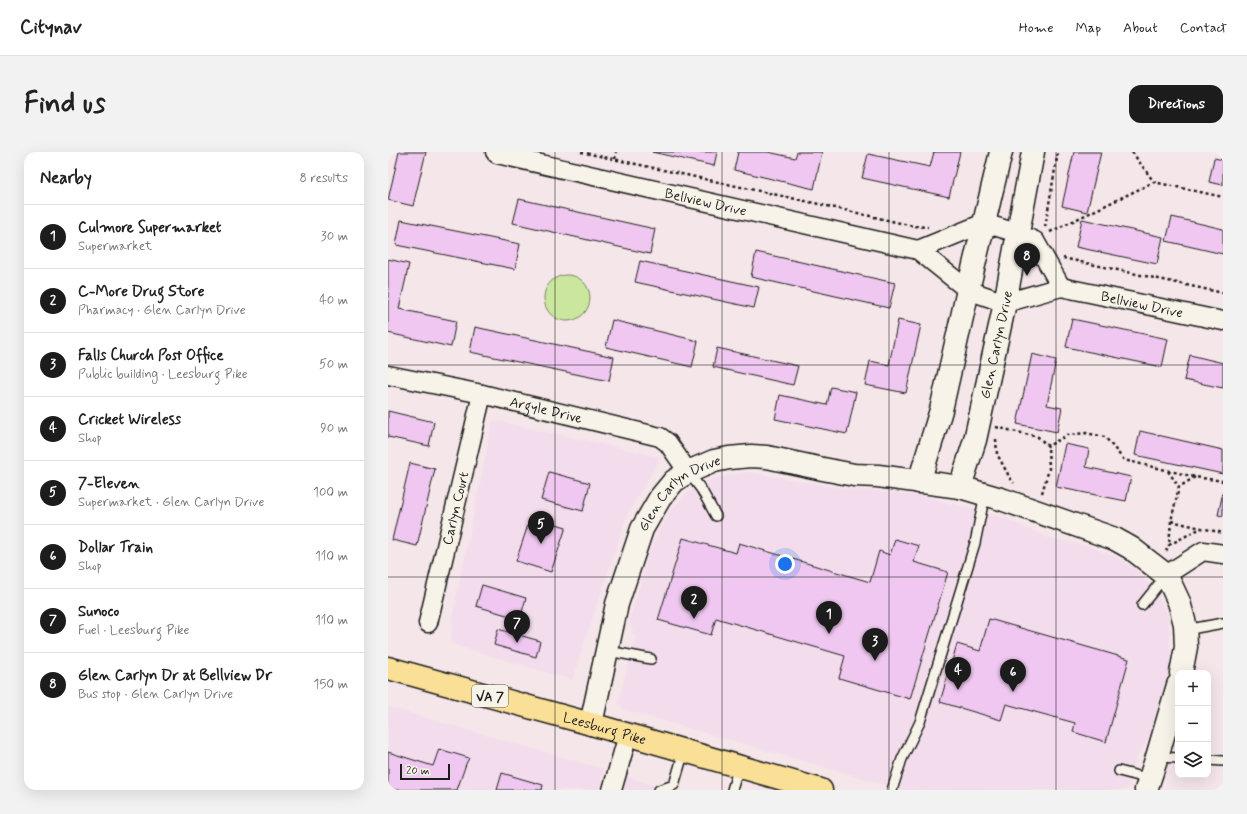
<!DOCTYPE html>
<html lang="en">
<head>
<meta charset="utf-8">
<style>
	body { margin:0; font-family:Mynerve,sans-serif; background:#f2f2f2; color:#222 }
	.controls { position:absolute; right:12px; bottom:12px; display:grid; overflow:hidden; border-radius:8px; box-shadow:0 4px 16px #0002 }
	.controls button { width:36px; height:36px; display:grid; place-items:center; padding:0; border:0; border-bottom:1px solid #e0e0e0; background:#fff; color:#222; font:20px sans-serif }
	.scale { position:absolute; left:12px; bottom:10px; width:50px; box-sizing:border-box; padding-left:4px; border:2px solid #1c1c1c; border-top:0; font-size:11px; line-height:14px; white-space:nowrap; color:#1c1c1c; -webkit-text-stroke:3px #f7f3e8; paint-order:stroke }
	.you { position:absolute; left:397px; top:412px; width:14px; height:14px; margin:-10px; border:3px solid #fff; border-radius:50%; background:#1a73e8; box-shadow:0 0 0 6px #1a73e833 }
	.badge { display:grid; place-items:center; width:26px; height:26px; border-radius:50%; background:#1c1c1c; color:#fff; font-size:13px; font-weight:700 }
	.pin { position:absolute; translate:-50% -33px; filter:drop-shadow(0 1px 2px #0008) }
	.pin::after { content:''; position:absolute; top:21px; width:14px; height:12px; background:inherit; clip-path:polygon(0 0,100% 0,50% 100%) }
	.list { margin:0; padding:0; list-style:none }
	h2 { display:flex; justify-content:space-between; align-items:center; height:52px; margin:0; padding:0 16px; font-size:17px }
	h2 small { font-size:13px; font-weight:400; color:#767676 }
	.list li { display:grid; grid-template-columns:26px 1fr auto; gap:12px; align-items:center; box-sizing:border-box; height:64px; padding:0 16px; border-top:1px solid #e0e0e0 }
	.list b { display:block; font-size:15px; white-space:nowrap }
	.list p { margin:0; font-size:13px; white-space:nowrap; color:#767676 }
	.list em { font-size:13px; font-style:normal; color:#767676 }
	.icon { flex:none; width:22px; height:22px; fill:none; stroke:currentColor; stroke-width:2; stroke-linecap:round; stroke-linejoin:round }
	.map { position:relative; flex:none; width:835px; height:638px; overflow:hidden; border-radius:12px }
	header { display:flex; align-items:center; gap:24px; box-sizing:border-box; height:56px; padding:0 20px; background:#fff; border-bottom:1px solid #e0e0e0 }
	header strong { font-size:19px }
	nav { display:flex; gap:22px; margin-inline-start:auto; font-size:14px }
	.intro { display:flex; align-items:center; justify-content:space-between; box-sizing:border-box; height:96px; padding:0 24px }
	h1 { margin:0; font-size:28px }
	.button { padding:10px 18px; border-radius:12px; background:#1c1c1c; color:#fff; font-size:14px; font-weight:700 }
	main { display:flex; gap:24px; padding:0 24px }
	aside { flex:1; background:#fff; border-radius:12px; box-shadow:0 4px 16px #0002 }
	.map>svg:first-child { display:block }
	.built { fill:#f3ddec }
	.green { fill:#cbe79e; stroke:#74825d }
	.building { fill:#efc7f0; stroke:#1c1c1c }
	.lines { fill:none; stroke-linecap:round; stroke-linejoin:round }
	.lane-casing { stroke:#1c1c1c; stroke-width:12 }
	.street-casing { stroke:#1c1c1c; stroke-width:21 }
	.secondary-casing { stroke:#1c1c1c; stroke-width:25 }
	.primary-casing { stroke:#1c1c1c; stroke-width:25 }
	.path { stroke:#1c1c1c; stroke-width:2.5; stroke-dasharray:3 3; stroke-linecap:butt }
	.lane { stroke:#f7f3e8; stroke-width:9 }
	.street { stroke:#f7f3e8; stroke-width:18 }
	.secondary { stroke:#f7f3e8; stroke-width:22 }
	.primary { stroke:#fadf96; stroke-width:22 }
	.grid { fill:none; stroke:#1c1c1c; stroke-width:1; stroke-opacity:0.55 }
	.labels { text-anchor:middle; stroke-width:4; stroke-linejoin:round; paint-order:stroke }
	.shield { fill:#f7f3e8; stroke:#5e5c59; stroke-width:1 }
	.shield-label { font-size:13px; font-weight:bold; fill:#1c1c1c }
	.street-label { font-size:14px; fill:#1c1c1c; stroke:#f7f3e8 }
</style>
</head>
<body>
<header>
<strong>Citynav</strong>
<nav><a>Home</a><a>Map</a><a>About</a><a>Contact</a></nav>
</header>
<div class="intro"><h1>Find us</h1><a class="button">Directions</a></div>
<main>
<aside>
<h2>Nearby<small>8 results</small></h2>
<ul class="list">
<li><span class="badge">1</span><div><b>Culmore Supermarket</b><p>Supermarket</p></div><em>30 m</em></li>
<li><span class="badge">2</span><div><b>C-More Drug Store</b><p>Pharmacy · Glen Carlyn Drive</p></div><em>40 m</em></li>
<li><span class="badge">3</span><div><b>Falls Church Post Office</b><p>Public building · Leesburg Pike</p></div><em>50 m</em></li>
<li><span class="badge">4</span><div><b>Cricket Wireless</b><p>Shop</p></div><em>90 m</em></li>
<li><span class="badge">5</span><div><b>7-Eleven</b><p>Supermarket · Glen Carlyn Drive</p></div><em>100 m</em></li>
<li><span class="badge">6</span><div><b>Dollar Train</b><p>Shop</p></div><em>110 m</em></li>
<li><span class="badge">7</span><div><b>Sunoco</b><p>Fuel · Leesburg Pike</p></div><em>110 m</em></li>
<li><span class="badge">8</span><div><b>Glen Carlyn Dr at Bellview Dr</b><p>Bus stop · Glen Carlyn Drive</p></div><em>150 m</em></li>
</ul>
</aside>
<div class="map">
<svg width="835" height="638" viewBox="0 0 835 638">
	<rect width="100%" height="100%" fill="#f5e6ea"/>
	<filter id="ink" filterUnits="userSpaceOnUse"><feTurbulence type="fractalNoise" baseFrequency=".025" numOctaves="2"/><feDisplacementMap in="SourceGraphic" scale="8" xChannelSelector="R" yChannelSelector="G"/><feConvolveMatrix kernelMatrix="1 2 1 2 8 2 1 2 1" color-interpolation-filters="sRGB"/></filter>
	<g filter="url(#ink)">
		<g class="built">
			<polygon points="105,268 273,305 239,363 184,528 63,492 64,466"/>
			<polygon points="358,320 453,336 532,343 616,366 661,386 700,394 733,407 752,421 772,446 781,466 783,510 762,584 749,605 739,638 516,638 237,558 230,551 247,486 241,468 263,394 282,359 301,339 321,328"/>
			<polygon points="0,555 216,617 211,638 0,638"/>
			<polygon points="237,624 280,638 234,638"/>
		</g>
		<circle class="green" cx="179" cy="146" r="23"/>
		<g class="building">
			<polygon points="11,0 38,0 25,54 0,48"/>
			<polygon points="264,0 329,0 326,14"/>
			<polygon points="350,0 380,0 407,6 409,0 434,0 426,37 346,18"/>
			<polygon points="546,0 572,0 561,45 474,26 480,2 542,15"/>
			<polygon points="686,0 713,0 699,60 674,54"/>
			<polygon points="826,6 835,8 835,33 821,30"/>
			<polygon points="131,47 267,77 262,102 125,71"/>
			<polygon points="784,65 835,77 835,102 778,89"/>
			<polygon points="694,67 775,85 769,112 688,95"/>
			<polygon points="13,68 132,92 127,117 8,93"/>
			<polygon points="368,100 507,131 501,156 363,125"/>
			<polygon points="0,107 21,112 11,157 68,169 63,195 0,181"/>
			<polygon points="252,109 371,135 366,156 247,130"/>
			<polygon points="684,167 780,187 774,215 678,195"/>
			<polygon points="224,168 310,189 304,215 218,195"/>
			<polygon points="510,168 533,173 518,241 477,233 482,209 501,213"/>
			<polygon points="87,175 226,205 221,229 82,200"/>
			<polygon points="329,196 410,214 405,233 325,215"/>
			<polygon points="644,202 668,208 659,253 674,256 669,280 629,272"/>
			<polygon points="802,203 835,211 835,236 796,228"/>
			<polygon points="443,235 468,240 459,282 387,267 392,243 439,253"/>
			<polygon points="0,259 46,270 41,294 0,285"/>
			<polygon points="752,279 835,298 835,322 747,303"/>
			<polygon points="677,292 701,297 698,315 743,325 738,349 668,335"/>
			<polygon points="22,311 47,317 29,394 4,388"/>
			<polygon points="161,320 202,331 195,359 153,348"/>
			<polygon points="835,340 835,364 830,363"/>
			<polygon points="143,364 178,375 163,420 128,409"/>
			<polygon points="295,386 348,401 351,391 482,430 491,399 502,403 507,387 531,394 526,410 560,420 522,547 451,526 457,504 328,466 323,483 270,468"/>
			<polygon points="94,433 138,446 132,467 88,454"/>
			<polygon points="601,467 741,507 718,590 685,580 687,571 618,552 613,568 552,550 569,492 592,499"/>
			<polygon points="110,477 152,489 148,505 106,493"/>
			<polygon points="51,597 81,606 78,612 69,638 0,638 0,600 45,614"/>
			<polygon points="114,621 155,633 154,638 109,638"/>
		</g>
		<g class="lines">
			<g class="lane-casing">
				<g id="lane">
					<polyline points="300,320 313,337 328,364"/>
					<polyline points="754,453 778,423"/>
					<polyline points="797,478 835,471"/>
					<polyline points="220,499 263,507"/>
					<polyline points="769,605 790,606"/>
					<polyline points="820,608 835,609"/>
					<polyline points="731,619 762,627"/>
					<polyline points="271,638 286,633 296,599"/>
					<polyline points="344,638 351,614"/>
					<polyline points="504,638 514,607 532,570 587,391 597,342"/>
				</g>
			</g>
			<g class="street-casing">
				<g id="street">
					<path id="s1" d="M107 0 109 2 530 98 580 138 617 151 673 135 835 169"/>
					<polyline points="530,98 596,71 629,81 647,89 673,135"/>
					<path id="s2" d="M0 223 94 242 272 285 280 291 300 320"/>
					<polyline points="778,423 815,399 835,402"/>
					<path id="s3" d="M40 471 94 242"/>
					<polyline points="224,638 240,583"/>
				</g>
			</g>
			<g class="secondary-casing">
				<g id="secondary">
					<polyline points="531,330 553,258 580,138 613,0"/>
					<path id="s4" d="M572 335 587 288 617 151 645 0"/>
					<path id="s5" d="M203 572 229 452 254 377 272 346 286 329 300 320 326 309 341 306 363 304 379 305 435 317 466 323 490 324 572 335 616 348 727 387 743 396 778 423 784 435 791 450 797 472 798 495 793 521"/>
					<polyline points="758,638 769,605 790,533"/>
				</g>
			</g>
			<g class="primary-casing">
				<g id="primary">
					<path id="s6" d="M0 516 203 572 433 638"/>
				</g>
			</g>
			<g class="path">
				<polyline points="193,0 426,51 525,74 540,75"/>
				<polyline points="744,0 766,30 835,45"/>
				<polyline points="227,7 228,0"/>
				<polyline points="657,75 670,0"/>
				<polyline points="662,80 766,30"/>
				<polyline points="675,106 835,141"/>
				<polyline points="608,275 650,285 660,294 679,283 698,281 717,285 736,308 807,325 835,329"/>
				<polyline points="608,287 609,302 622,326 626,331"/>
				<polyline points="780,319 791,335"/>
				<polyline points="807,325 791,335 783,369 835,381"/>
				<polyline points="654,341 661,317 660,294"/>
				<polyline points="783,369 781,393 813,376"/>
				<polyline points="778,399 781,393"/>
			</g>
			<use href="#lane" class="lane"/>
			<use href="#street" class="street"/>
			<use href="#secondary" class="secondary"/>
			<use href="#primary" class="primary"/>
		</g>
	</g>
	<path class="grid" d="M167 0V638M334 0V638M501 0V638M668 0V638M0 213H835M0 425H835"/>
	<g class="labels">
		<rect class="shield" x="84" y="533" width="36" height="22" rx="3"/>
		<g class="shield-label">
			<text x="102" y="549">VA 7</text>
		</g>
		<g class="street-label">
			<text dy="5" stroke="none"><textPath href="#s1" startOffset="217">Bellview Drive</textPath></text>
			<text dy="5" stroke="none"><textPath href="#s1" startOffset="679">Bellview Drive</textPath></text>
			<text dy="5" stroke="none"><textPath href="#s4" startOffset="147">Glen Carlyn Drive</textPath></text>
			<text dy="5" stroke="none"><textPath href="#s2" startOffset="162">Argyle Drive</textPath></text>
			<text dy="5" stroke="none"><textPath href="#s5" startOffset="256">Glen Carlyn Drive</textPath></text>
			<text dy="5" stroke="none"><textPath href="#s3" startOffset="118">Carlyn Court</textPath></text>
			<text dy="5" stroke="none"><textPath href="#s6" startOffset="225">Leesburg Pike</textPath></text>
		</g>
	</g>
</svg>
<div class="controls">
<button>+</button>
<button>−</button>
<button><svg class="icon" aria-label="layers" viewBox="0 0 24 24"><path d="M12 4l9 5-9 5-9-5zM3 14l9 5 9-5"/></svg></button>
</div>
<div class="scale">20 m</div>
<div class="you"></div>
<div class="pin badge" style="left:441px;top:482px">1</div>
<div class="pin badge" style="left:306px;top:467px">2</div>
<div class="pin badge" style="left:487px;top:509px">3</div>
<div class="pin badge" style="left:570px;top:538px">4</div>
<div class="pin badge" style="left:153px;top:392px">5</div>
<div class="pin badge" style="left:625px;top:540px">6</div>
<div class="pin badge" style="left:129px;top:491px">7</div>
<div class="pin badge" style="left:639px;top:124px">8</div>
</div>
</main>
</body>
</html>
